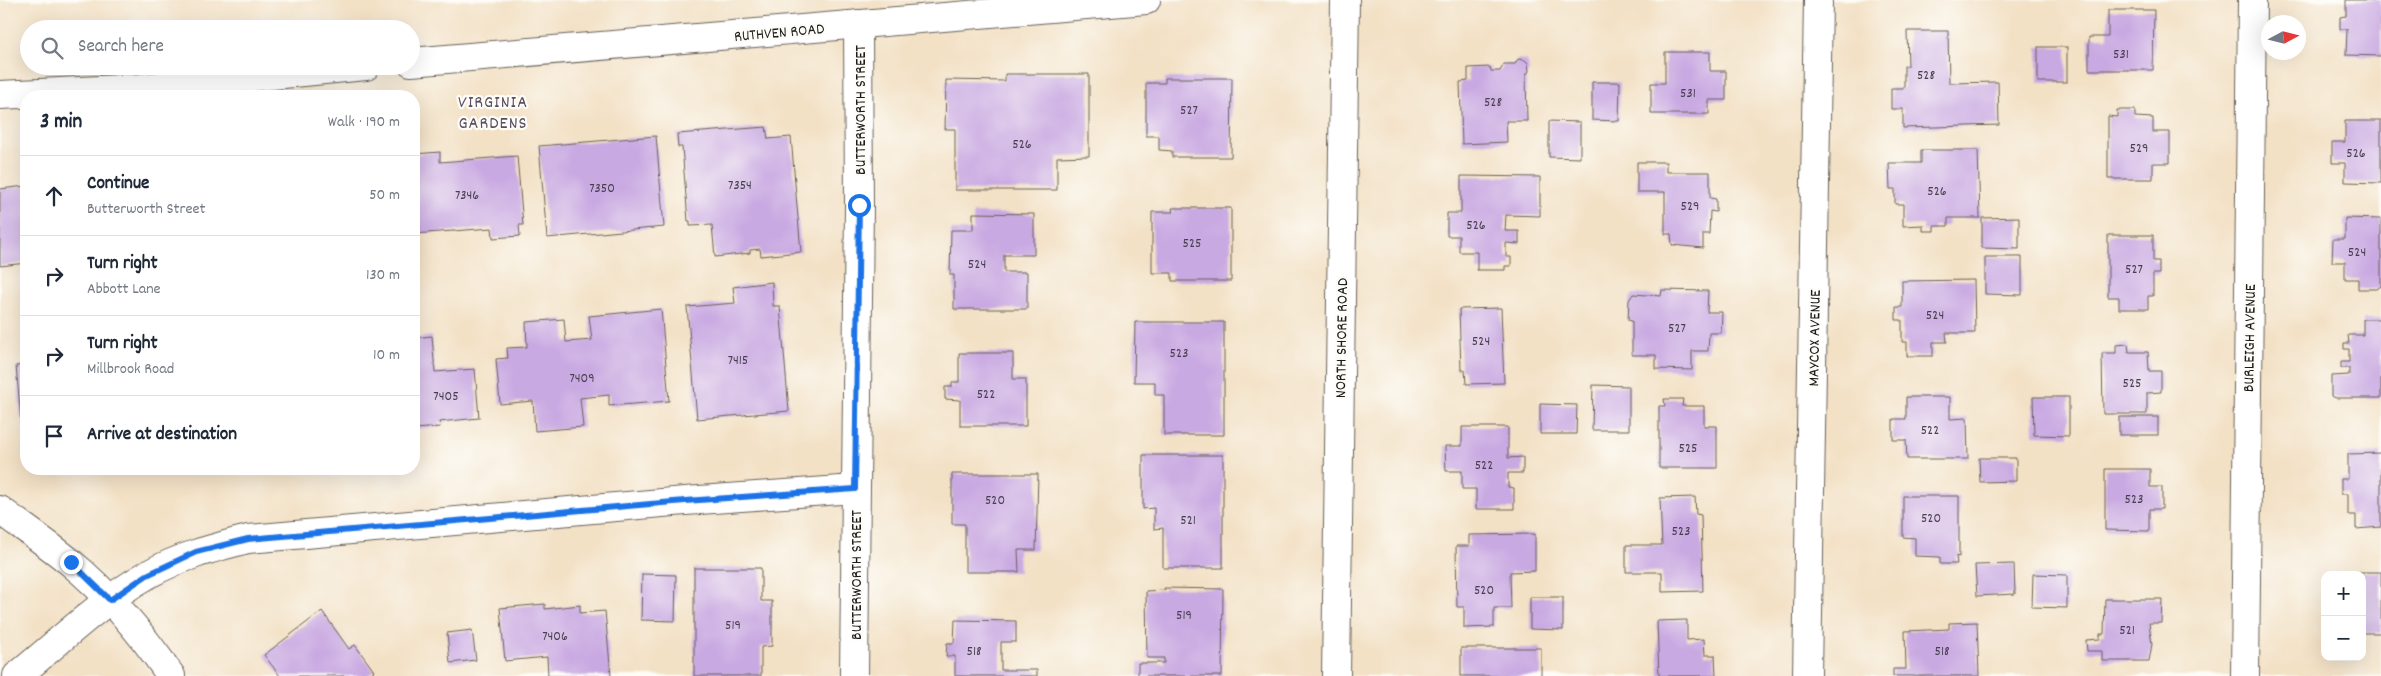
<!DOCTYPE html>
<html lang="en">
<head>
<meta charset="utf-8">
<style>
	body { margin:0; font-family:Dekko,sans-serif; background:#f2f2f3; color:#1f2937 }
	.controls { position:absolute; right:15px; bottom:15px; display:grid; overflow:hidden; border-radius:10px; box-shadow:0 5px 20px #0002 }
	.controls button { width:45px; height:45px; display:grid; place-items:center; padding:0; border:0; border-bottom:1px solid #e0e1e3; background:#fff; color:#1f2937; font:25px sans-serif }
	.compass { position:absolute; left:2261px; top:15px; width:45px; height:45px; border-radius:50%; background:#fff; box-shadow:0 5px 20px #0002; rotate:83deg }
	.stop { position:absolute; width:15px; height:15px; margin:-11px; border:4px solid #1a73e8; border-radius:50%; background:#fff }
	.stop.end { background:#1a73e8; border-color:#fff; box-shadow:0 1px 5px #0008 }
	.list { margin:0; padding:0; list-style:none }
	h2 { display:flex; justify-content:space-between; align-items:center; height:65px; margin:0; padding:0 20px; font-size:21px }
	h2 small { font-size:16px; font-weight:400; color:#747a83 }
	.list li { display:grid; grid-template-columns:32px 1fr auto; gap:15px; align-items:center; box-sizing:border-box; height:80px; padding:0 20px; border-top:1px solid #e0e1e3 }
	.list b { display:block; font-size:19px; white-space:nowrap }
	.list p { margin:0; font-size:16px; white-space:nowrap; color:#747a83 }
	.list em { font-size:16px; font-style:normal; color:#747a83 }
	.icon { flex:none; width:28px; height:28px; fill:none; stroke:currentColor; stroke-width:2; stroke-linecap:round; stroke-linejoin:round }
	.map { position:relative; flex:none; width:2381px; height:676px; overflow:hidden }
	.search { position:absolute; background:#fff; box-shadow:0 5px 20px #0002; left:20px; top:20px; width:400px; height:55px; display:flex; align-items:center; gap:12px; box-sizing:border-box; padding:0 18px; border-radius:28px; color:#747a83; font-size:19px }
	.panel { position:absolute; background:#fff; box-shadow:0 5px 20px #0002; left:20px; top:90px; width:400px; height:385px; border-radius:20px }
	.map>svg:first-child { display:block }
	.building { fill:#c9a9e2 }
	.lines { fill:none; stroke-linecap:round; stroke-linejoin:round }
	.minor-casing { stroke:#676158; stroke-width:30 }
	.minor { stroke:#fff; stroke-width:28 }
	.route { stroke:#1a73e8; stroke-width:6 }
	.labels { text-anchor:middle; stroke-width:4.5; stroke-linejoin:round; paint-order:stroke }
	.number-label { font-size:14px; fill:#473f4e }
	.street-label { font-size:16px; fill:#1c1c1c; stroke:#fdfcf7 }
	.neighbourhood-label { font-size:18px; letter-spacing:1px; fill:#594d61; stroke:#fdfcf7 }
</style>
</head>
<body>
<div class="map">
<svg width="2381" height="676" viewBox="0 0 2381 676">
	<rect width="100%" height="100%" fill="#fdfcf7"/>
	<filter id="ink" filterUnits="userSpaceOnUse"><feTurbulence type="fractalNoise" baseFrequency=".02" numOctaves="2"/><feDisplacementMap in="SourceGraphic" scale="10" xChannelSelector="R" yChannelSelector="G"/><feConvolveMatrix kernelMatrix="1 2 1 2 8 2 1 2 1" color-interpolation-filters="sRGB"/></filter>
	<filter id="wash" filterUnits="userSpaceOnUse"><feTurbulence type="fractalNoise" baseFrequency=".0096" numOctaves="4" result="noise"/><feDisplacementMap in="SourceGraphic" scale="20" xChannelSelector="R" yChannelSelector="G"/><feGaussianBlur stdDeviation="1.12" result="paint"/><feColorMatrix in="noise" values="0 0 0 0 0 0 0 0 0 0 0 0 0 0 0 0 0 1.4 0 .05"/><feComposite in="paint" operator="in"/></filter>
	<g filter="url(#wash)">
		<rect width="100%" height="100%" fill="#f3e1c6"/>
		<g id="blocks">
			<g class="building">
				<polygon points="2346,0 2381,0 2381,56 2346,55 2347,29 2340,29 2340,17 2346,16"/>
				<polygon points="2108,10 2154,10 2153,70 2089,70 2089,37 2108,37"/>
				<polygon points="1907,31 1948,31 1949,83 1998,82 1999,125 1903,128 1903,109 1891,109 1891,88 1904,88 1904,66 1908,66"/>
				<rect x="2038" y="47" width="29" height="35"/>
				<polygon points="1665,52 1710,52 1710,71 1726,71 1726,100 1709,100 1709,114 1651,114 1651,83 1665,83"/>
				<polygon points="1518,59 1525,60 1528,63 1529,71 1526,75 1527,121 1506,121 1507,142 1462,144 1460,82 1468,81 1468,68 1490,67 1491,71 1500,71 1504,64 1515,64"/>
				<polygon points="1005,74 1089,74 1089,156 1057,157 1057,190 955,190 955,129 945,129 946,80 1005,81"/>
				<polygon points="1165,78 1232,78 1231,157 1172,157 1172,151 1159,150 1159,136 1146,136 1146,83 1165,83"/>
				<polygon points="1592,82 1620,82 1619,121 1592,120"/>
				<polygon points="2117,110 2135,110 2135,117 2153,118 2153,132 2170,132 2170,163 2153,163 2153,179 2108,179 2108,116 2117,117"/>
				<polygon points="1549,121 1580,122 1580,158 1549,157"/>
				<polygon points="2345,121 2381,121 2381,183 2345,182 2345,163 2332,163 2332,142 2345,142"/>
				<polygon points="766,127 768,139 791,137 801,252 761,256 760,249 750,250 750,253 715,257 712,225 690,226 690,221 688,221 682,147 678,147 677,134"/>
				<polygon points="656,136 664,227 547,238 539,146"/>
				<polygon points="1921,150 1978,150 1980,218 1948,218 1948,226 1934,226 1934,231 1923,231 1923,225 1903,226 1903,204 1895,204 1895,189 1890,189 1889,163 1921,163"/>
				<polygon points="440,152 440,162 517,156 523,225 519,225 520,236 493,238 492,228 414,234 414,154"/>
				<polygon points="1637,162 1666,162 1666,172 1710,172 1710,198 1716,199 1716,212 1710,211 1709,234 1703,234 1703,248 1672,245 1671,234 1665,234 1665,192 1637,192"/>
				<polygon points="1461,176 1540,177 1540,216 1506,215 1505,231 1519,231 1519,244 1506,243 1506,257 1511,257 1511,266 1505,266 1505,270 1477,270 1477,252 1459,252 1459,236 1447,236 1447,213 1461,213"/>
				<polygon points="26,186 26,263 0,266 0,189"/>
				<polygon points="1172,208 1231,208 1231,281 1172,281 1172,273 1152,273 1152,212 1173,212"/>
				<polygon points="973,213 1034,214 1034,255 1004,255 1004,272 1027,272 1027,309 954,309 954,275 950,275 951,230 973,230"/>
				<polygon points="2019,217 2019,249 1982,248 1982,218"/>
				<polygon points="2345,218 2381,219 2381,286 2377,289 2358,289 2358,279 2345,279 2345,262 2332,262 2333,239 2345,239"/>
				<polygon points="2108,235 2153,235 2153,261 2159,261 2159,274 2153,274 2153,296 2148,296 2148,309 2119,309 2119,297 2108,297"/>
				<polygon points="1985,257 2022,257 2022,295 1985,294"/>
				<polygon points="1974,280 1975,333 1946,333 1947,342 1933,342 1933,356 1907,356 1907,342 1902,342 1902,320 1896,320 1896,307 1902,307 1902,281"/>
				<polygon points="772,282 773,306 780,306 789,411 697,419 687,307 735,303 733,287"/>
				<polygon points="1662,290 1708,291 1707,312 1722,312 1721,333 1709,333 1708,351 1692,351 1692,370 1656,369 1656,355 1632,355 1632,321 1628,320 1629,300 1633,294 1661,296"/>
				<polygon points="1501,308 1504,383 1466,384 1465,370 1461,370 1459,309"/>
				<polygon points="661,309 669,401 609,406 609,395 580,398 583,427 535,431 533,401 500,404 496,359 508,358 507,348 527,347 526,322 564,319 566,342 592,340 589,316"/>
				<polygon points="2363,319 2381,319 2381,398 2336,398 2331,396 2331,376 2349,375 2349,368 2341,368 2341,362 2349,362 2349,349 2344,349 2344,343 2349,343 2348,335 2363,335"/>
				<polygon points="1135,322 1224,322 1224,435 1164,435 1164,395 1155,395 1155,382 1134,382"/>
				<polygon points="432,336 435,372 475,369 479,418 439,422 440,427 414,429 414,338"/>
				<polygon points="2128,344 2129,352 2148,352 2149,371 2161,371 2161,392 2147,393 2147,414 2103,414 2102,353 2116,353 2116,345"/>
				<polygon points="959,353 1013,353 1013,379 1026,379 1026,426 960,426 960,400 945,399 945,387 952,387 952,382 959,382"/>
				<polygon points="26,365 26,419 21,419 16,366"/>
				<polygon points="1593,385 1629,386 1629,430 1592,430"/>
				<polygon points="1906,397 1950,397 1950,419 1967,418 1968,459 1907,459 1906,440 1893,440 1893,419 1906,419"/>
				<polygon points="2033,397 2069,397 2069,436 2034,435"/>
				<polygon points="1664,399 1683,399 1682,406 1704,406 1704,426 1717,426 1717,468 1659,468 1659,406 1665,406"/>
				<polygon points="1540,404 1577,405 1576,434 1540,434"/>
				<rect x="2119" y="417" width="39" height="18"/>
				<polygon points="1462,427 1508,427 1508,458 1523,457 1523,473 1508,473 1508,487 1514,488 1514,509 1476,509 1476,489 1462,489 1462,471 1446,471 1445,446 1462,446"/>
				<polygon points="2381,453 2381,527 2356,529 2356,515 2348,515 2348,494 2341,494 2341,479 2348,479 2348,454"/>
				<polygon points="1143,455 1223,455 1223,568 1163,568 1163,528 1154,529 1154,508 1143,509"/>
				<polygon points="1979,458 2016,458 2016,481 1980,482"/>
				<polygon points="2105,469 2150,469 2150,487 2162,487 2162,509 2149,509 2149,531 2105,530"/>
				<polygon points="952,474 1038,474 1036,550 1018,550 1019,572 965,572 965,524 952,524"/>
				<polygon points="1903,496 1959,496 1959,557 1956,556 1957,564 1940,564 1940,557 1915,556 1915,538 1903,537"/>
				<polygon points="1695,497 1696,514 1701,515 1703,591 1662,592 1662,572 1626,572 1626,545 1662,545 1660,498"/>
				<polygon points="1535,534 1535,571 1510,572 1511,608 1494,608 1494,627 1464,628 1464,607 1457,607 1456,546 1469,546 1469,535"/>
				<polygon points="2014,564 2015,594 1977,596 1975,565"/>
				<polygon points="694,568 761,568 761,601 772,601 772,646 761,647 761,676 694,676"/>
				<polygon points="2348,572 2381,572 2381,633 2362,633 2362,575 2348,575"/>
				<polygon points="642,574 676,575 675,621 641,620"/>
				<polygon points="2033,574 2067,575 2067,608 2032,607"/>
				<polygon points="1164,588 1223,589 1222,676 1138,676 1138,663 1164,663 1164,658 1147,658 1146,591 1165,590"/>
				<polygon points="1530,597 1563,597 1563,630 1530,629"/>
				<polygon points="2105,599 2162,599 2161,623 2149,623 2152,644 2149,661 2102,661 2102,651 2087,651 2086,640 2100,639 2100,634 2104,634"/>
				<polygon points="545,604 545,609 580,605 580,613 605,611 611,676 548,676 547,657 505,661 500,608"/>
				<polygon points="322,611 349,649 355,645 374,671 367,676 280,676 264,655"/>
				<polygon points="955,620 1016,621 1016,642 1001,642 1001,670 1037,670 1037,676 955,676 955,656 946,656 947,643 954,643"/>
				<polygon points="1687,620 1687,640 1704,639 1705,655 1715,655 1716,676 1659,676 1657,621"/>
				<polygon points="1977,622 1979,676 1893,676 1893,669 1906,669 1905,631 1949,629 1949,623"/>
				<polygon points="472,630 476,660 450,663 447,633"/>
				<rect x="1461" y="648" width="80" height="28"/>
			</g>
		</g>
	</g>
	<g filter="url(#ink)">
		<use href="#blocks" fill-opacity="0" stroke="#676158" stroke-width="1"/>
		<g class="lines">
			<g class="minor-casing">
				<g id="minor">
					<polyline points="411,62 1146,0"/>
					<polyline points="0,95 140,88 366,66"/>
					<path d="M0 510C23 527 48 544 70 562 109 594 143 635 171 676"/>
					<path d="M17 676C59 642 100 602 147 575 179 557 213 548 248 539L685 501 855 489"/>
					<polyline points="854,676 859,205 858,24"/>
					<polyline points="1336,676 1345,0"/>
					<polyline points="1807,676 1818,0"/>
					<polyline points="2245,676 2252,0"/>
				</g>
			</g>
			<use href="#minor" class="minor"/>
		</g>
	</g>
	<g class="lines" filter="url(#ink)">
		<polyline class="route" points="71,562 110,600 147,575 196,552 248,539 685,501 855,489 859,205"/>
	</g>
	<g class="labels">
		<g class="number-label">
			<text x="2121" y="58">531</text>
			<text x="1926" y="79">528</text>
			<text x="1688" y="97">531</text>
			<text x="1493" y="106">528</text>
			<text x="1189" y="114">527</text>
			<text x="1022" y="148">526</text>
			<text x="2139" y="152">529</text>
			<text x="2356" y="157">526</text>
			<text x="740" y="189">7354</text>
			<text x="602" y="192">7350</text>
			<text x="1937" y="195">526</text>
			<text x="467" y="199">7346</text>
			<text x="1690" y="210">529</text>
			<text x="1476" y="229">526</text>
			<text x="1192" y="247">525</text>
			<text x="2357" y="256">524</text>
			<text x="977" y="268">524</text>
			<text x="2134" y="273">527</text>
			<text x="1935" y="319">524</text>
			<text x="1677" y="332">527</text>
			<text x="1481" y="345">524</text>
			<text x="1179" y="357">523</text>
			<text x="738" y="364">7415</text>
			<text x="582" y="382">7409</text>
			<text x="2132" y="387">525</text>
			<text x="986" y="398">522</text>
			<text x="446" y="400">7405</text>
			<text x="1930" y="434">522</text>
			<text x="1688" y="452">525</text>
			<text x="1484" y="469">522</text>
			<text x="2134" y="503">523</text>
			<text x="995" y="504">520</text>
			<text x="1931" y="522">520</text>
			<text x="1188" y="524">521</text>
			<text x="1681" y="535">523</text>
			<text x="1484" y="594">520</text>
			<text x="1184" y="619">519</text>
			<text x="733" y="629">519</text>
			<text x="2127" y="634">521</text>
			<text x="555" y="640">7406</text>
			<text x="974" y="655">518</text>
			<text x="1942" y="655">518</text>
		</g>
		<g class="street-label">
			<text transform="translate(779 31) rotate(-5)" y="6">RUTHVEN ROAD</text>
			<text transform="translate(859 110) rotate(-90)" y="6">BUTTERWORTH STREET</text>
			<text transform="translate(1340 338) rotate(-89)" y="6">NORTH SHORE ROAD</text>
			<text transform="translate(1813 338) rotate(-89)" y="6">MAYCOX AVENUE</text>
			<text transform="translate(2248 338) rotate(-89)" y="6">BURLEIGH AVENUE</text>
			<text transform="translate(855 575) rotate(-90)" y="6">BUTTERWORTH STREET</text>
		</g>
		<g class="neighbourhood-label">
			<text x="493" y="107">VIRGINIA<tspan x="493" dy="21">GARDENS</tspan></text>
		</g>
	</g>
</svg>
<div class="controls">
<button>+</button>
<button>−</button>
</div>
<svg class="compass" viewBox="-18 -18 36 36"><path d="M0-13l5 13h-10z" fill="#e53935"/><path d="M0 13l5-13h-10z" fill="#747a83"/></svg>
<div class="stop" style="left:859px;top:205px"></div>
<div class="stop end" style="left:71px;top:562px"></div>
<div class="search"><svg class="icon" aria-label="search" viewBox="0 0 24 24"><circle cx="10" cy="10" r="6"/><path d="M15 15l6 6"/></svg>Search here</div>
<section class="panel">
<h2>3 min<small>Walk · 190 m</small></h2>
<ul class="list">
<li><svg class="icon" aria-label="ahead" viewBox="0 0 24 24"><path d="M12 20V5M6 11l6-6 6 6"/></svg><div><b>Continue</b><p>Butterworth Street</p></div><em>50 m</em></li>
<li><svg class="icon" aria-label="right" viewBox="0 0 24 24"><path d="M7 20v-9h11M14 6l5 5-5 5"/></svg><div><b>Turn right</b><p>Abbott Lane</p></div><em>130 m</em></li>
<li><svg class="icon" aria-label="right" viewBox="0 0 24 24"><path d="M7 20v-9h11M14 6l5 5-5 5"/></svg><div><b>Turn right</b><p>Millbrook Road</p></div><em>10 m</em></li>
<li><svg class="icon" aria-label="arrive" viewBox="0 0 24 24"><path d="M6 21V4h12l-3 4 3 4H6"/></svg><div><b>Arrive at destination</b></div></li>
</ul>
</section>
</div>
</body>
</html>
